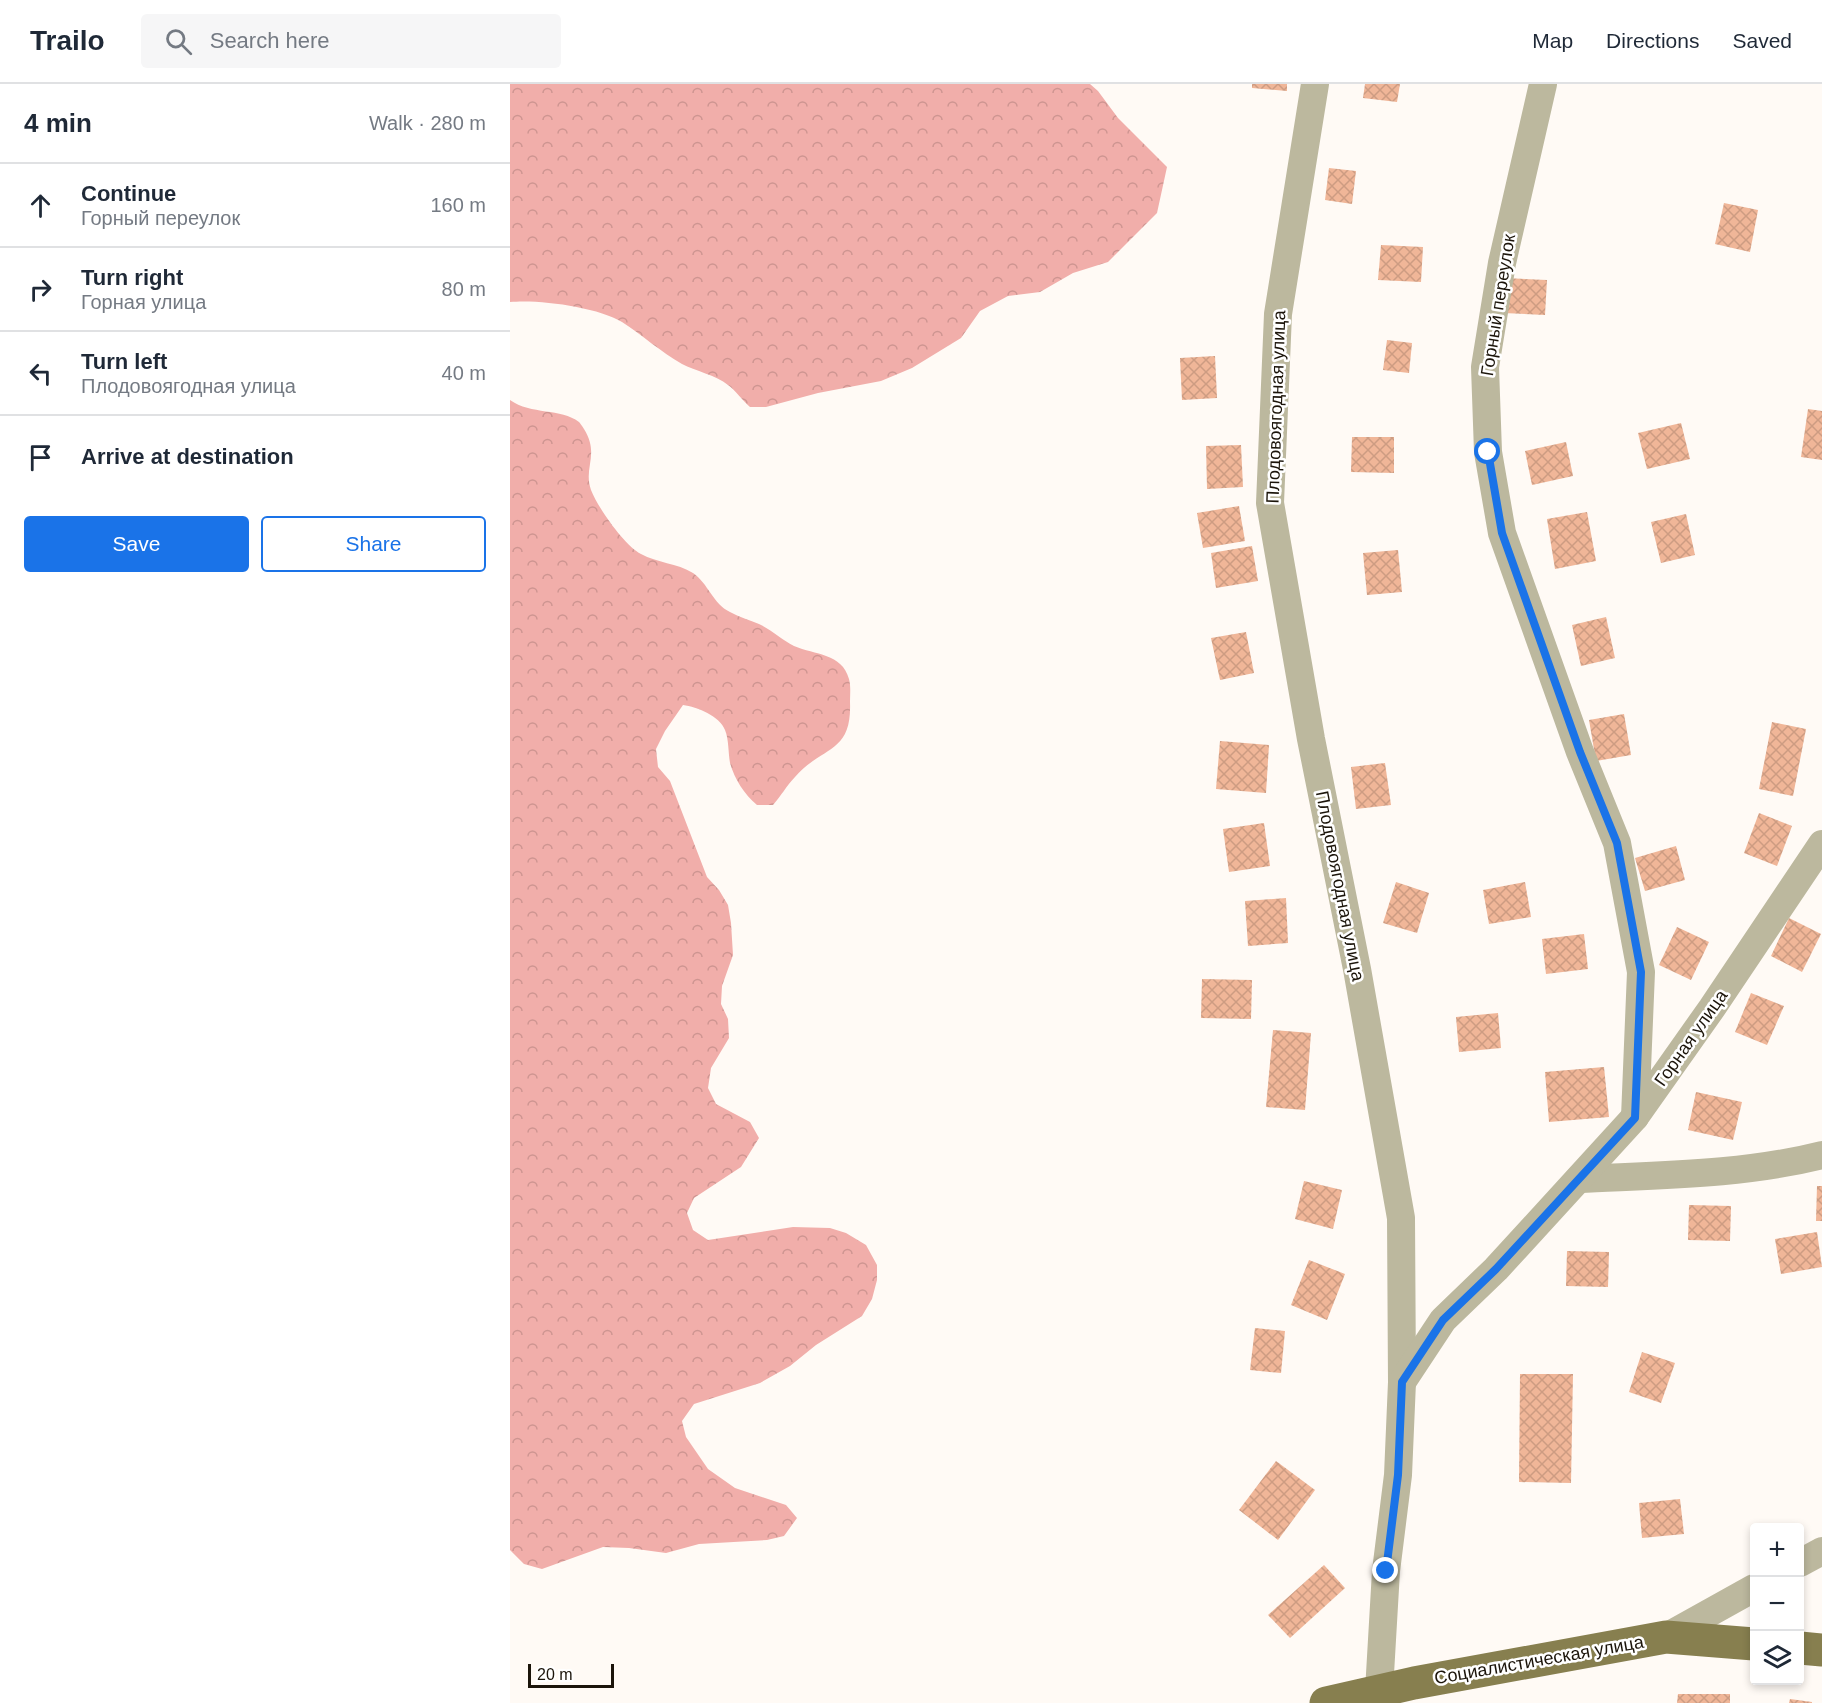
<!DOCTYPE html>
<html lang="en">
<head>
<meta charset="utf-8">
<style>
	body { margin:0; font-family:Helvetica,sans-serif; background:#f6f6f7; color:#1f2937 }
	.controls { position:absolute; right:18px; bottom:18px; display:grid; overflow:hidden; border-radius:6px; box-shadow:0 3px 9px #0003 }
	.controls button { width:54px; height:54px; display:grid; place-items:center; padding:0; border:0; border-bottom:2px solid #e0e1e3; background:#fff; color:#1f2937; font:30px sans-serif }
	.scale { position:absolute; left:18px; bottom:15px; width:86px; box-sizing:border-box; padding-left:6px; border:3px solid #1b140a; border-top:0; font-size:16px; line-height:21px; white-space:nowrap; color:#1b140a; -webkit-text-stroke:4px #fff; paint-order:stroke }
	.stop { position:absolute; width:18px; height:18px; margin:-14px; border:4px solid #1a73e8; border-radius:50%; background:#fff }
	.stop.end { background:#1a73e8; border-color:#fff; box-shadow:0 2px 6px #0008 }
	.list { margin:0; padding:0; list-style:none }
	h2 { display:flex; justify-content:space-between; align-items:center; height:78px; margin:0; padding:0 24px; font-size:26px }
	h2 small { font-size:20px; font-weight:400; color:#747a83 }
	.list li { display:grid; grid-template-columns:39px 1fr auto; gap:18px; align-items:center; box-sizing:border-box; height:84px; padding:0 24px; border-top:2px solid #e0e1e3 }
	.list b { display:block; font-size:22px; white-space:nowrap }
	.list p { margin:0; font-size:20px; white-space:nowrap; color:#747a83 }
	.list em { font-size:20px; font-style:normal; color:#747a83 }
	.actions { display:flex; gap:12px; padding:18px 24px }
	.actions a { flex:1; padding:14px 0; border:2px solid #1a73e8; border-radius:6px; text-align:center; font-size:21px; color:#1a73e8 }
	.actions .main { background:#1a73e8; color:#fff }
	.icon { flex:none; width:33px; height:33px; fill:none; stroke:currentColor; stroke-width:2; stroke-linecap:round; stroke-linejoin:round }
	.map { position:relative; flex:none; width:1312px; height:1619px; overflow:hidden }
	header { display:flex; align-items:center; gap:36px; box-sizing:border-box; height:84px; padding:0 30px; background:#fff; border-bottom:2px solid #e0e1e3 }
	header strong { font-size:28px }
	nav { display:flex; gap:33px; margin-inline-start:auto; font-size:21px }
	.search { width:420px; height:54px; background:#f6f6f7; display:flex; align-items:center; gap:15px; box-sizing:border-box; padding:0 21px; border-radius:6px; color:#747a83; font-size:22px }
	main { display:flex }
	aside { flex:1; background:#fff }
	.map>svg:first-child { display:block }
	.forest { fill:url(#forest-crowns) }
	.building { fill:url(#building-cross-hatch) }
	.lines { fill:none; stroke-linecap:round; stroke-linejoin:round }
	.street { stroke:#bcb89e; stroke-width:28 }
	.primary { stroke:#877f4f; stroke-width:33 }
	.route { stroke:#1a73e8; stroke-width:8 }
	.labels { text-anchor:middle; stroke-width:5; stroke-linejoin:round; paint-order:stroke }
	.street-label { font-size:18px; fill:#1b140a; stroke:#fff }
</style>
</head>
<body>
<header>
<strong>Trailo</strong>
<div class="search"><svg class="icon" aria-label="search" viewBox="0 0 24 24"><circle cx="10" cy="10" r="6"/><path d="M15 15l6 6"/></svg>Search here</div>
<nav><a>Map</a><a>Directions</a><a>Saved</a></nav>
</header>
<main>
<aside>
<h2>4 min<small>Walk · 280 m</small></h2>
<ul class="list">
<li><svg class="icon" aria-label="ahead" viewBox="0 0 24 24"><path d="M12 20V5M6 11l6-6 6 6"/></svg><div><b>Continue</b><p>Горный переулок</p></div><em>160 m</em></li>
<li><svg class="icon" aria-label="right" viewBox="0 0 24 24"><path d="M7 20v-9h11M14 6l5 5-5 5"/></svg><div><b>Turn right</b><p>Горная улица</p></div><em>80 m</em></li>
<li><svg class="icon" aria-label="left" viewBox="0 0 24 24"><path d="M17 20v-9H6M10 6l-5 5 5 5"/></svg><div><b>Turn left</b><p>Плодовоягодная улица</p></div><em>40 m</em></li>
<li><svg class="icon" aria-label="arrive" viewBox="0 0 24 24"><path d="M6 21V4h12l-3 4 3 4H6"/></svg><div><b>Arrive at destination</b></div></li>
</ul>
<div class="actions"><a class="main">Save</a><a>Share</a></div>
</aside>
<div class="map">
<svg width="1312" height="1619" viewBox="0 0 1312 1619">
	<defs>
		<pattern id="forest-crowns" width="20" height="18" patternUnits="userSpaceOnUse" patternTransform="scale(1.5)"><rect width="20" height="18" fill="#f1aeaa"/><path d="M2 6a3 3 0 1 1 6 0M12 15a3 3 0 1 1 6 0" fill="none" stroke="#ce9591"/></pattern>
		<pattern id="building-cross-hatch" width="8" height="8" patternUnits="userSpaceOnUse" patternTransform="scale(1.5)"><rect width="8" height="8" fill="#f0b698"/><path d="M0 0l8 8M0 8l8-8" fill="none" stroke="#cd9c82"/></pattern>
	</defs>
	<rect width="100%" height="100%" fill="#fffaf5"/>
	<g class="forest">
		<path d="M0 0H580L588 7 608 34 657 83 647 129 598 178 563 189 530 208 498 212 470 227 451 254 402 284 371 297 308 309 256 323H240C232 316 225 306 218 301 206 291 185 287 172 280 151 268 132 251 112 238 88 223 28 215 0 218Z"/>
		<path d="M0 316C21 331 51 324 69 338 70 339 73 343 74 345 90 371 73 383 81 406 88 424 115 462 131 470 147 479 167 479 183 489 198 499 203 520 220 528 229 533 240 536 249 540 262 546 272 556 284 562 305 571 332 569 339 595 341 602 340 611 340 618 342 670 313 661 285 693 277 701 271 712 263 721H247C234 710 225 696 220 679 218 668 219 656 215 646 210 632 187 623 173 621L155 647 146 665 148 683 160 697 197 793 209 806 218 821 221 839 223 871 212 902 211 920 218 935 219 954 201 984 198 1004 206 1020 240 1038 249 1054 231 1083 184 1114 177 1129 183 1146 198 1156 283 1143 320 1144 336 1149 356 1161 367 1181V1196L362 1215 352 1232 306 1261 280 1282 250 1299 184 1320 172 1337 176 1353 198 1385 225 1404 276 1421 287 1434 274 1452 257 1456 189 1460 156 1469 119 1464 93 1463 32 1485 14 1480 0 1466Z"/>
	</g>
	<g class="building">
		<polygon points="742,0 777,0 777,7 742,4"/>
		<polygon points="855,0 890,0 887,18 853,14"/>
		<polygon points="819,84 846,87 842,120 815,116"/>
		<polygon points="1214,119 1248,126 1240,168 1205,160"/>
		<polygon points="871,161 913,163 911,198 868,196"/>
		<polygon points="995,194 1037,196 1035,231 993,229"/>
		<polygon points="877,256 902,259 899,289 873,286"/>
		<polygon points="705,272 707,314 672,316 670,274"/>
		<polygon points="1298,325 1312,327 1312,376 1291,373"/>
		<polygon points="1171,339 1180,375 1137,385 1128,349"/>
		<polygon points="842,353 884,353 884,389 841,388"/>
		<polygon points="1056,358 1063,392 1022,401 1015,367"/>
		<polygon points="731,361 733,403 697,405 696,362"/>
		<polygon points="729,422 735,457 693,464 687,429"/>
		<polygon points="1077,428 1086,477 1045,485 1037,435"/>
		<polygon points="1176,430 1185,471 1151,479 1141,438"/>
		<polygon points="742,462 748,497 706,504 701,469"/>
		<polygon points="888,466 892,508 857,511 853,469"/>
		<polygon points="1096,533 1105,574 1071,582 1062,541"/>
		<polygon points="736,548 744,589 710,596 701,554"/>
		<polygon points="1114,630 1121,671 1086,677 1079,636"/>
		<polygon points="1262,638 1296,645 1283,712 1249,705"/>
		<polygon points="710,657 759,661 756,709 706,705"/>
		<polygon points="875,679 881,721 846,725 841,683"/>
		<polygon points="1249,729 1282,742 1267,782 1234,769"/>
		<polygon points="754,739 760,782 719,788 713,745"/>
		<polygon points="1166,762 1175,796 1135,807 1125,774"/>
		<polygon points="886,798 919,809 907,849 873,839"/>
		<polygon points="1015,798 1021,833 979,840 973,806"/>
		<polygon points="776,814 778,859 738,862 735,817"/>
		<polygon points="1279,834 1311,850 1292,888 1261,872"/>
		<polygon points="1167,843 1199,858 1181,896 1149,881"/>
		<polygon points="1074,850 1078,885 1036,890 1032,855"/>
		<polygon points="692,895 742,896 741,935 691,934"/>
		<polygon points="1241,909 1274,922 1257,961 1225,948"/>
		<polygon points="988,929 991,964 949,968 946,933"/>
		<polygon points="763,946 801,949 795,1026 756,1023"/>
		<polygon points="1094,983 1099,1033 1039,1038 1035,988"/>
		<polygon points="1186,1008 1232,1018 1223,1056 1178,1046"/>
		<polygon points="794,1097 832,1106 823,1145 785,1135"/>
		<polygon points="1307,1102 1312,1102 1312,1137 1306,1137"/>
		<polygon points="1179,1121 1221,1122 1220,1157 1178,1156"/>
		<polygon points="1307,1148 1312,1183 1271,1190 1265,1155"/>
		<polygon points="1057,1167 1099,1168 1098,1203 1056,1202"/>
		<polygon points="799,1176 835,1190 817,1236 781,1221"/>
		<polygon points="745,1244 775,1247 771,1289 740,1286"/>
		<polygon points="1132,1268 1165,1279 1151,1319 1119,1308"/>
		<polygon points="1010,1290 1063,1290 1061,1399 1009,1398"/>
		<polygon points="766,1377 805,1406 768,1456 729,1426"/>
		<polygon points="1170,1415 1174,1450 1132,1454 1129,1419"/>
		<polygon points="814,1481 835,1504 780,1554 758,1531"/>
		<polygon points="1168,1610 1220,1610 1220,1619 1167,1619"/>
		<polygon points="1280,1615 1302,1618 1302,1619 1279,1619"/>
	</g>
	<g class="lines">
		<g class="street">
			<polyline points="805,0 768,230 760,419 801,655 847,885 891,1134 892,1298 888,1391 876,1487 869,1607"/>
			<polyline points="1033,0 992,179 975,283 978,368 992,449 1070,668 1107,759 1131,888 1125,1033"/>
			<path d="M1069 1095C1150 1091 1233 1091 1312 1071"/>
			<polyline points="892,1298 933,1236 986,1185 1125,1033 1202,924 1312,760"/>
			<polyline points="1290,1479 1312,1467"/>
			<polyline points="1156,1553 1244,1504"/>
		</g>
		<g class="primary">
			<polyline points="1290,1564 1312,1566"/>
			<polyline points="816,1619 904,1599 1156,1553 1244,1560"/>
		</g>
	</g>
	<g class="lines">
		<polyline class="route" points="876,1487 888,1391 892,1298 933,1236 986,1185 1125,1034 1131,888 1107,759 1070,668 992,449 978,368"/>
	</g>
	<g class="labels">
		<g class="street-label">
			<text transform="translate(988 221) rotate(-81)" y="6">Горный переулок</text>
			<text transform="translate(766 323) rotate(-88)" y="6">Плодовоягодная улица</text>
			<text transform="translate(830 802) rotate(79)" y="6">Плодовоягодная улица</text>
			<text transform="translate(1181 954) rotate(-55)" y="6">Горная улица</text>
			<text transform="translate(1029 1576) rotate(-10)" y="6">Социалистическая улица</text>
		</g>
	</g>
</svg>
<div class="controls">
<button>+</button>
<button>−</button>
<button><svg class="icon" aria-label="layers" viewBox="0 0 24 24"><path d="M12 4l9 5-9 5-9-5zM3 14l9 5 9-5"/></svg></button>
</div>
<div class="scale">20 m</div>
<div class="stop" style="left:978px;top:368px"></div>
<div class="stop end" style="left:876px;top:1487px"></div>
</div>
</main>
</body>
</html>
